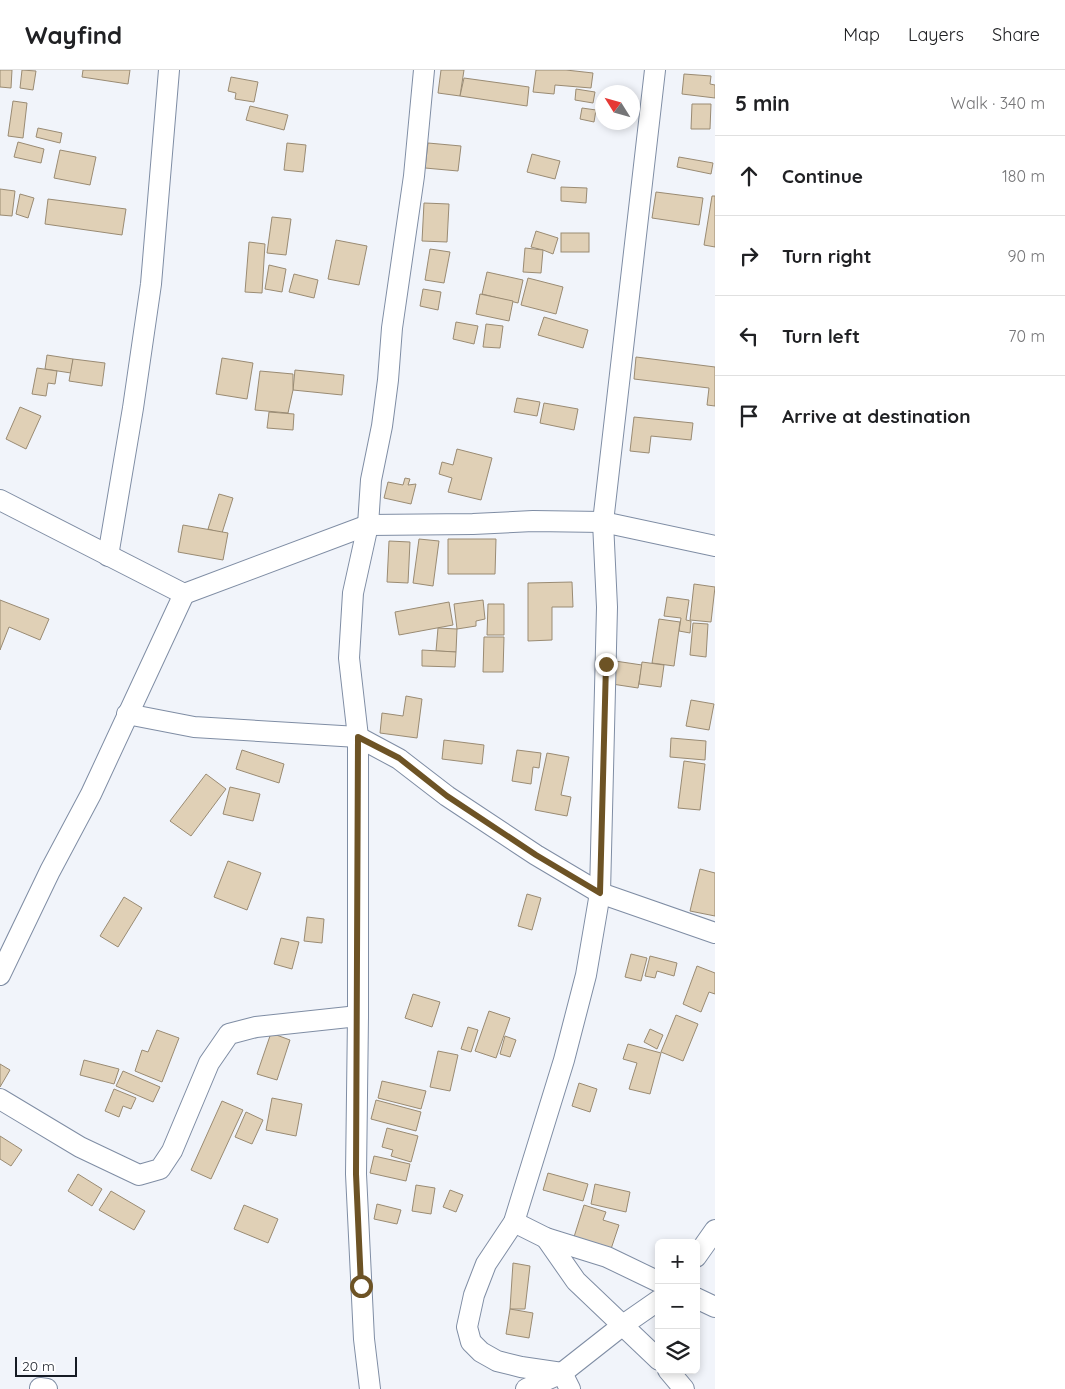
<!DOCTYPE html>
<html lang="en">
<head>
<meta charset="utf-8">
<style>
	body { margin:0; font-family:Quicksand,sans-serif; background:#f2f2f2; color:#202124 }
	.controls { position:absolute; right:15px; bottom:15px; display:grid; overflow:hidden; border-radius:8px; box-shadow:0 2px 8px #0003 }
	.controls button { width:45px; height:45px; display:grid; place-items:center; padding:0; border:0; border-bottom:1px solid #e0e0e0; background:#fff; color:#202124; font:25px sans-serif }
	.compass { position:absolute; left:595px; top:15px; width:45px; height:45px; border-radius:50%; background:#fff; box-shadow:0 2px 8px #0003; rotate:307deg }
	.scale { position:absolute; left:15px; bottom:12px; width:62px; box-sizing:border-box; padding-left:5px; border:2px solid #161b24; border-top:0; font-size:14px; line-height:18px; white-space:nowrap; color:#161b24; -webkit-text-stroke:4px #fff; paint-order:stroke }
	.stop { position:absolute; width:15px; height:15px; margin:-11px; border:4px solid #6d5325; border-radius:50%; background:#fff }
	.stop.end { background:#6d5325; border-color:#fff; box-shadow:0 1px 5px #0008 }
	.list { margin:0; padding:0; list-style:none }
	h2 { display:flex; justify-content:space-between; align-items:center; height:65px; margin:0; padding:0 20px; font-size:21px }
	h2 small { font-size:16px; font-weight:400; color:#757577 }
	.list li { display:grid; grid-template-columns:32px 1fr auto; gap:15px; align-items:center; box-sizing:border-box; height:80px; padding:0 20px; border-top:1px solid #e0e0e0 }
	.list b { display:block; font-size:19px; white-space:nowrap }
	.list em { font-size:16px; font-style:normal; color:#757577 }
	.icon { flex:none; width:28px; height:28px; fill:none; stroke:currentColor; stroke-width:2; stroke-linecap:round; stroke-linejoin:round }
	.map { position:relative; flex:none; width:715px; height:1319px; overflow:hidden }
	header { display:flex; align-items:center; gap:30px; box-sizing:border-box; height:70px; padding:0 25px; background:#fff; border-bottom:1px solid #e0e0e0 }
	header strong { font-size:24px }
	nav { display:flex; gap:28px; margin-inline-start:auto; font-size:18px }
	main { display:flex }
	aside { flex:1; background:#fff }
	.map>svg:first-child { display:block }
	.building { fill:#e0d0b6; stroke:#9a8b73 }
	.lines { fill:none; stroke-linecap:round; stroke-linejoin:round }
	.street-casing { stroke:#7f8da4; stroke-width:22 }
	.street { stroke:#fff; stroke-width:20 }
	.route { stroke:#6d5325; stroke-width:6 }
</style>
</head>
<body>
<header>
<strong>Wayfind</strong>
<nav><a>Map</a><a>Layers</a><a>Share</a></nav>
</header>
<main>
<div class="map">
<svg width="715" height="1319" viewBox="0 0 715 1319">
	<rect width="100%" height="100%" fill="#f1f4fa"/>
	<g class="building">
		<polygon points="0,0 12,0 11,18 0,17"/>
		<polygon points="22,0 36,1 33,20 20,18"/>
		<polygon points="83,0 130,0 128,14 82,7"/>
		<polygon points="441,0 464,0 460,26 438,23"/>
		<polygon points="536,0 566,0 593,3 591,18 555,15 554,24 533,22"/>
		<polygon points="684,4 711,6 710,14 715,15 715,28 682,24"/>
		<polygon points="231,7 258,12 254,32 235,29 236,23 228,21"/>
		<polygon points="464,8 529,17 527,36 460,26"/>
		<polygon points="576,19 595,22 593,33 575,30"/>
		<polygon points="13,31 27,33 23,68 8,66"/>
		<polygon points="692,34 711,34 710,59 691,59"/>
		<polygon points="250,36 288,45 284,60 246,50"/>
		<polygon points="582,38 596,40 594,52 580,49"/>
		<polygon points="38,58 62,63 60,73 36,67"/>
		<polygon points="18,72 44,79 41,93 14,87"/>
		<polygon points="287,73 306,75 303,102 284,100"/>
		<polygon points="428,73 461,76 458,101 425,98"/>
		<polygon points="60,80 96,87 90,115 54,108"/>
		<polygon points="532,84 560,91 555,109 527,102"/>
		<polygon points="679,87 713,93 711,104 677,97"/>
		<polygon points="561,117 587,118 586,133 561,131"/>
		<polygon points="0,119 15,121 12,146 0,145"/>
		<polygon points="656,122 703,128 699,155 652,148"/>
		<polygon points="20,124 34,128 28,148 16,144"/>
		<polygon points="712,126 715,126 715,177 704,175"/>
		<polygon points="48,129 126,139 122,165 45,154"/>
		<polygon points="424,133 449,134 447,172 422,171"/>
		<polygon points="272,147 291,149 286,185 267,183"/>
		<polygon points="536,161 558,168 553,184 543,180 531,177"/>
		<rect x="561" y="163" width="28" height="19"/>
		<polygon points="336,170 367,176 359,215 328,209"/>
		<polygon points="249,172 265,174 262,223 245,222"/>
		<polygon points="525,178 543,180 541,203 523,202"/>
		<polygon points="430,179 450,182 444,213 425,210"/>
		<polygon points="269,195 286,199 282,222 265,219"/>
		<polygon points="487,202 523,210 518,233 482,224"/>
		<polygon points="294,204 318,210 314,228 289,222"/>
		<polygon points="528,208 563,217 556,244 521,235"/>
		<polygon points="423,219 441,222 438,240 420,236"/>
		<polygon points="480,224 513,231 509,251 476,244"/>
		<polygon points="544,247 588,260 583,278 538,265"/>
		<polygon points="456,252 478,256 474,274 453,269"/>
		<polygon points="486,254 503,256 500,278 483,277"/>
		<polygon points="47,285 73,289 71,303 45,299"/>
		<polygon points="636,287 715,297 715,336 707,335 709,318 634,309"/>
		<polygon points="222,288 253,293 247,329 216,324"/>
		<polygon points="73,289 105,293 102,316 69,311"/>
		<polygon points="37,298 57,301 55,314 48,313 46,326 32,324"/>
		<polygon points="295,300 344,305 342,325 293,320"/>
		<polygon points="260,301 293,304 293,320 288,343 255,340"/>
		<polygon points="517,328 540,332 537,346 514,342"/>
		<polygon points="544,333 578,339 574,360 540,353"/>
		<polygon points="20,337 41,346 26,379 6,369"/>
		<polygon points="269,342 294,344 293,360 267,358"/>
		<polygon points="634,347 693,353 691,370 651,366 649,383 630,381"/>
		<polygon points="457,379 492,388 481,430 448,422 452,408 439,404 442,392 453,395"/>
		<polygon points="405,408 410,409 408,415 416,414 411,434 384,428 388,412 403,415"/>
		<polygon points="219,424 233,428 222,463 208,459"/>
		<polygon points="183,455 228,463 223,490 178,482"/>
		<polygon points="419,469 439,471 433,516 413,513"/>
		<polygon points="448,469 496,469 495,504 448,504"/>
		<polygon points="389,471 410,472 408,513 387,512"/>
		<polygon points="572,512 573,537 552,537 552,570 528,571 528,513"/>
		<polygon points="694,514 715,517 711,552 690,550"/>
		<polygon points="667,527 689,530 686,550 691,551 690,563 679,561 681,548 664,546"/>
		<polygon points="0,530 49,549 40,570 9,557 0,580"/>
		<polygon points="483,530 485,549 476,551 476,556 457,559 454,534"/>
		<polygon points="449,532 453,555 399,565 395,542"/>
		<polygon points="488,534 504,534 504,565 487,565"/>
		<polygon points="659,549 680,552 674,596 652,593"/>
		<polygon points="693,553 708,554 706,587 690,585"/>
		<polygon points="438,558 457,559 456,582 436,581"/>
		<polygon points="484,567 504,567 503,602 483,602"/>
		<polygon points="422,580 456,582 455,597 422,596"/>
		<polygon points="615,591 642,595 638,618 612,614"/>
		<polygon points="642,592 664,595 661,617 639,614"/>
		<polygon points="406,626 422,629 417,668 380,663 382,643 403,646"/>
		<polygon points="691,630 714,634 709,660 686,656"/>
		<polygon points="671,668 706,671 705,690 670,687"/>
		<polygon points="444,670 484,675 482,694 442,689"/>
		<polygon points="242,680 284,694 279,713 236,699"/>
		<polygon points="517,680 541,683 539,698 533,697 531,714 512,711"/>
		<polygon points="547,683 569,687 561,725 571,727 567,746 535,740"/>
		<polygon points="684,691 705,694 700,740 678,738"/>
		<polygon points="206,704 226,719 191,766 170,751"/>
		<polygon points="230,717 260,724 253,751 223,744"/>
		<polygon points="228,791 261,803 247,840 214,827"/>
		<polygon points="700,799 715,803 715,846 690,841"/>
		<polygon points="527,824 541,828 532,860 518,856"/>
		<polygon points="124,827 142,838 118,877 100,866"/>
		<polygon points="307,847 324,849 322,873 304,871"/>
		<polygon points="281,868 299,872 292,899 274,894"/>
		<polygon points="631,884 647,888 641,911 625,907"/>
		<polygon points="650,886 677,893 674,906 657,901 655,908 645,906"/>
		<polygon points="697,896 715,903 715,924 709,922 701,942 683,934"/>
		<polygon points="413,924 440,932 432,957 405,948"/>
		<polygon points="489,941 510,948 496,988 475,981"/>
		<polygon points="676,945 698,954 683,991 661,982"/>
		<polygon points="468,957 478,960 471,982 461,979"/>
		<polygon points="650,959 663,965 657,979 644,972"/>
		<polygon points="157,960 179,968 162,1012 135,1001 142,980 148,982"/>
		<polygon points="271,963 290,970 277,1010 257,1004"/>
		<polygon points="505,966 516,970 510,987 500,984"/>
		<polygon points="628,974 661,983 650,1024 629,1019 637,993 623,989"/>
		<polygon points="438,981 458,985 450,1021 430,1017"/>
		<polygon points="84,990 119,999 114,1014 80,1005"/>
		<polygon points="0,994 10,1000 0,1017"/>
		<polygon points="123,1001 160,1017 153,1032 116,1016"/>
		<polygon points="382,1011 426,1021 421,1039 378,1028"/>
		<polygon points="579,1013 597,1019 590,1042 572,1036"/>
		<polygon points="114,1019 136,1028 131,1039 123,1036 119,1047 105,1041"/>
		<polygon points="272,1028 302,1034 296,1066 266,1060"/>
		<polygon points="376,1030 421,1042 416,1061 371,1049"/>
		<polygon points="222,1031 243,1040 211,1109 191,1100"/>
		<polygon points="246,1042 263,1050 252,1074 235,1067"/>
		<polygon points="387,1058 418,1066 411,1092 391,1086 393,1080 382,1077"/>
		<polygon points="0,1066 22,1080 11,1096 0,1089"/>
		<polygon points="374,1086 410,1094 406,1111 370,1103"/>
		<polygon points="548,1103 588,1114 583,1131 543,1120"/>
		<polygon points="78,1104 102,1119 92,1136 68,1121"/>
		<polygon points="595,1114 630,1122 626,1142 591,1134"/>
		<polygon points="416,1115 435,1118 431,1144 412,1141"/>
		<polygon points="450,1120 463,1125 456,1142 443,1137"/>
		<polygon points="111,1121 145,1141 134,1160 99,1140"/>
		<polygon points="377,1134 401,1140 397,1154 374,1149"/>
		<polygon points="244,1135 278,1149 268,1173 234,1159"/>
		<polygon points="584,1135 606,1142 603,1150 619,1155 611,1179 574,1167"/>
		<polygon points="513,1193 530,1196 525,1239 510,1239"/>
		<polygon points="510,1239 533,1243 529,1268 506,1264"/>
	</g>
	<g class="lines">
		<g class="street-casing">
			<g id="street">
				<polyline points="0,430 184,524 368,455 473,454 533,451 603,452 715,476"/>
				<polyline points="108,486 133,338 151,214 169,0"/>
				<polyline points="127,644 194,657 358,667 399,689 447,726 536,785 600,823 715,863"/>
				<polyline points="0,905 50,801 91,724 184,524"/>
				<polyline points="0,1029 80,1077 139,1105 160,1099 172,1081 209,993 229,964 256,957 358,946"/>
				<polyline points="514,1152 546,1168 607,1187 659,1212"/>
				<polyline points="546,1168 576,1211 659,1290"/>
				<polyline points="696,1187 715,1160"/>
				<polyline points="696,1228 715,1237"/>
				<polyline points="668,1300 684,1319"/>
				<polyline points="40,1318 47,1319"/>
				<polyline points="370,1319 364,1269 356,1104 358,946 358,667 349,588 353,523 368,455 371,410 382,356 388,310 392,258 414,106 424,0"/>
				<polyline points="526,1319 562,1303 623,1255 659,1230"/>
				<polyline points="570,1319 562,1303 521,1297 497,1291 481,1282 471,1272 467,1257 474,1225 486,1194 514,1152 564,990 586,905 600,823 607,537 603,452 655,0"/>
			</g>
		</g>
		<use href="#street" class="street"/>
	</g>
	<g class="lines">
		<polyline class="route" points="361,1216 356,1104 358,667 399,688 447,726 536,785 600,823 606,594"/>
	</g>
</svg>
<div class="controls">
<button>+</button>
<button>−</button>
<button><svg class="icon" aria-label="layers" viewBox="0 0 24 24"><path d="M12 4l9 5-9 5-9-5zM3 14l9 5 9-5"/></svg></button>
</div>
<svg class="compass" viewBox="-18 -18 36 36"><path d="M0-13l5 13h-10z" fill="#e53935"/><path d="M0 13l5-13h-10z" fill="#757577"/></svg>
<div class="scale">20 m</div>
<div class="stop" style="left:361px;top:1216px"></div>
<div class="stop end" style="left:606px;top:594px"></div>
</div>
<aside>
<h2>5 min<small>Walk · 340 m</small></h2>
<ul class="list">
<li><svg class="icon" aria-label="ahead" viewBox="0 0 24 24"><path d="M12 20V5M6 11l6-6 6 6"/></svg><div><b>Continue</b></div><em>180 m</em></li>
<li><svg class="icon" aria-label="right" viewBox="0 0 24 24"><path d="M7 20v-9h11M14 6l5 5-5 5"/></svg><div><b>Turn right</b></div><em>90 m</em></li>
<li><svg class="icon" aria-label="left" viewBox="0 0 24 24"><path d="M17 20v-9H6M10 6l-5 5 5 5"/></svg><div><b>Turn left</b></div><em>70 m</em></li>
<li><svg class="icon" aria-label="arrive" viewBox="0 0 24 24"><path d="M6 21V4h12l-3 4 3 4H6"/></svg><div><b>Arrive at destination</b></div></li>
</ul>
</aside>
</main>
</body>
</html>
